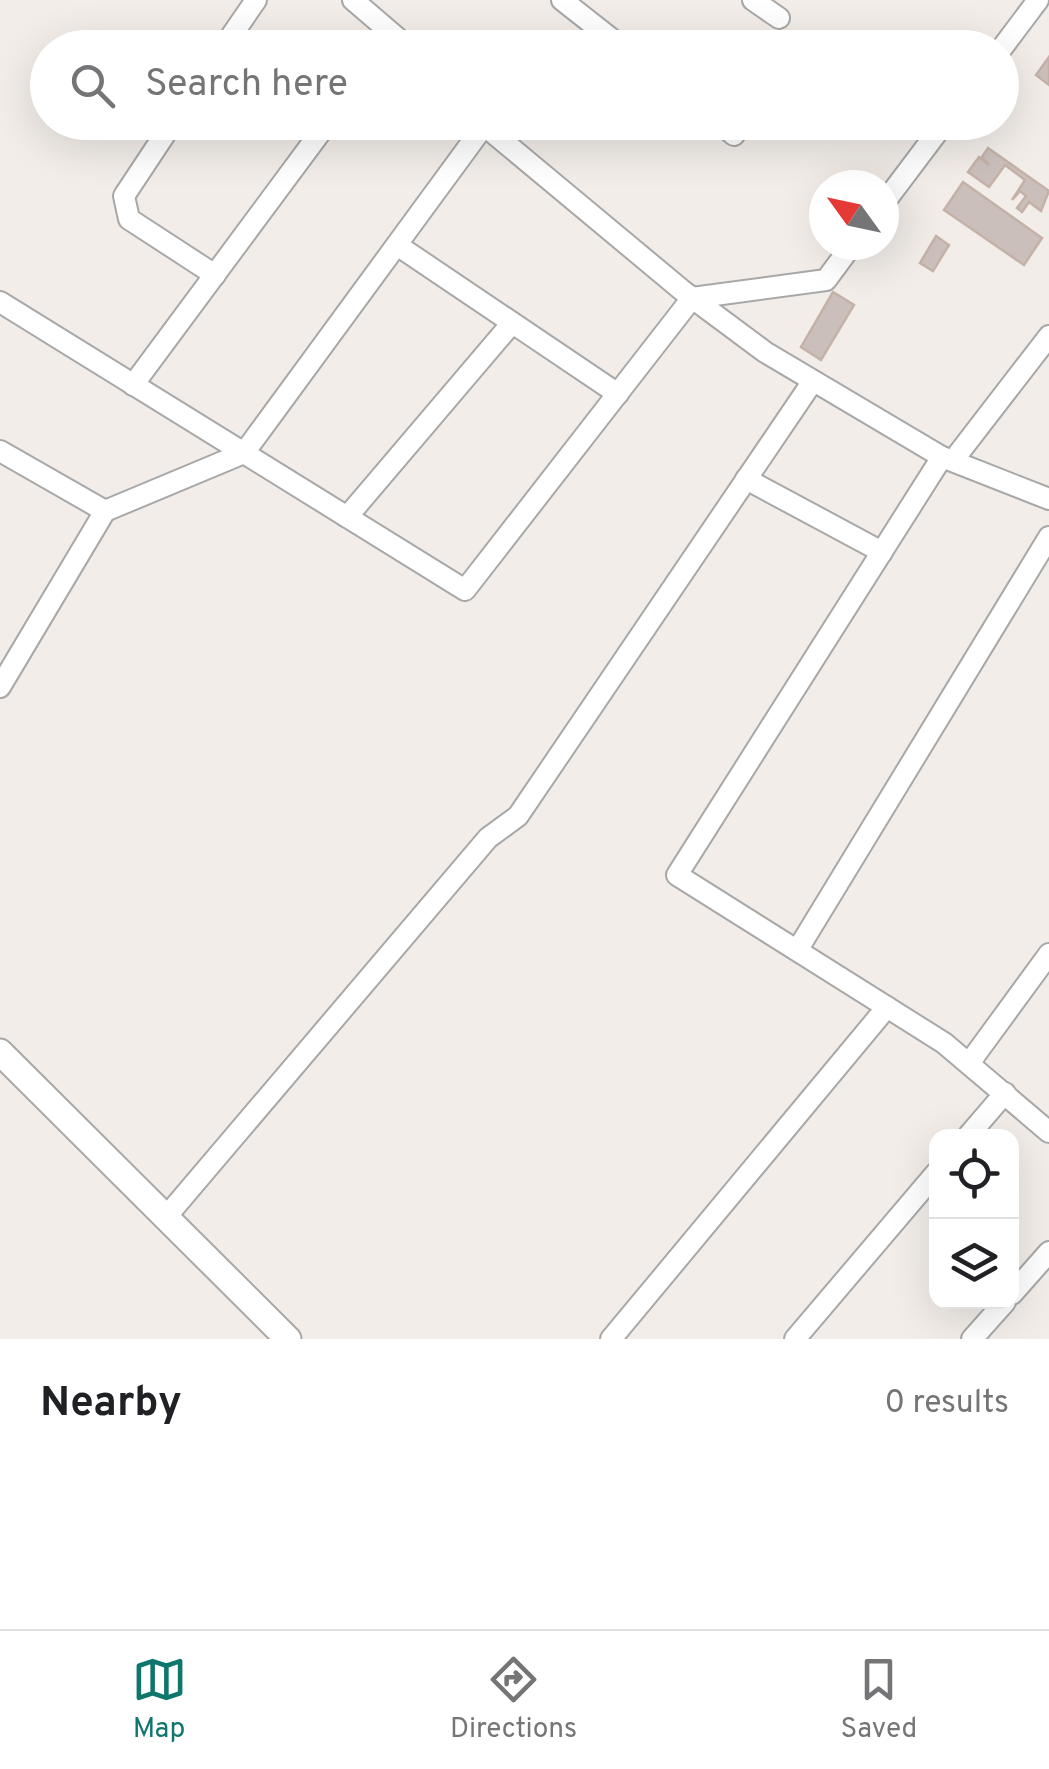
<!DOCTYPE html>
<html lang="en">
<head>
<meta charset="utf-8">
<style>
	body { margin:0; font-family:Overpass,sans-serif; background:#f2f2f2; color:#202124 }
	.controls { position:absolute; right:30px; bottom:30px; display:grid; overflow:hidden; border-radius:20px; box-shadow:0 10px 40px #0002 }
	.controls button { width:90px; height:90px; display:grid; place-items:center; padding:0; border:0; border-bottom:2px solid #e0e0e0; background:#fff; color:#202124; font:50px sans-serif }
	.compass { position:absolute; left:809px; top:170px; width:90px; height:90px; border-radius:50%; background:#fff; box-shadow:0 10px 40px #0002; rotate:303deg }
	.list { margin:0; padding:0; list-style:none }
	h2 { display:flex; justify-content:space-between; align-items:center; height:130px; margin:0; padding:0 40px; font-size:42px }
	h2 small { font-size:32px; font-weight:400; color:#757577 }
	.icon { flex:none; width:55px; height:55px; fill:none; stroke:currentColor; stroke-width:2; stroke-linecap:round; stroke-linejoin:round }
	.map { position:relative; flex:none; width:1049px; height:1339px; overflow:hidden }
	.search { position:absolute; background:#fff; box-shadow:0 10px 40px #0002; left:30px; right:30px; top:30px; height:110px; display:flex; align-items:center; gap:25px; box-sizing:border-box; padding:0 35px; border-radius:55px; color:#757577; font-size:38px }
	.sheet { height:290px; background:#fff }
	nav { display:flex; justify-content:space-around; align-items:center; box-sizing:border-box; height:140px; border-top:2px solid #e0e0e0; background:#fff; font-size:28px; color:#757577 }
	nav a { display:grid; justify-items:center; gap:5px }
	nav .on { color:#0f766e }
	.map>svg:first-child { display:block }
	.building { fill:#cabfba; stroke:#c4b2a9; stroke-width:2.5 }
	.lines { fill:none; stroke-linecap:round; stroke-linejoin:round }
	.minor-casing { stroke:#a8a8a8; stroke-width:24 }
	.tertiary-casing { stroke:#a8a8a8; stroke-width:29 }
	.minor { stroke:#fff; stroke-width:20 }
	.tertiary { stroke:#fff; stroke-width:25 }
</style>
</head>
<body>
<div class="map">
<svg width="1049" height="1339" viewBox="0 0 1049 1339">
	<rect width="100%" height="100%" fill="#f2ede8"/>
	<g class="building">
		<polygon points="1049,57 1049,85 1036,75"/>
		<polygon points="988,148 1049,191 1041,211 1029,202 1022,212 1017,208 1026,196 1020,191 1012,200 1025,180 1005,165 989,187 968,172 979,157 989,165 982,157"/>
		<polygon points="963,182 1042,238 1024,265 944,210"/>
		<polygon points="936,236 949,245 933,271 920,263"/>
		<polygon points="833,292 854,305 821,360 801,347"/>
	</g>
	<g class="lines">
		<g class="minor-casing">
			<g id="minor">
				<polyline points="353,0 409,48"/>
				<polyline points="562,0 623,48"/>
				<polyline points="753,0 779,18"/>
				<polyline points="223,48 256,0"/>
				<polyline points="1002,48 1038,0"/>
				<polyline points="173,122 124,196 129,219 215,275"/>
				<polyline points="480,122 683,291 765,352 942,457 1049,499"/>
				<polyline points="718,122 734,135"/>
				<polyline points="884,203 945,122"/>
				<polyline points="397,245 618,394"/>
				<polyline points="0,302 244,453 483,127"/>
				<polyline points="133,385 328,122"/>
				<polyline points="0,451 105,511"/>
				<polyline points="942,457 677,875 944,1043 1049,1132"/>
				<polyline points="955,458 1049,336"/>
				<polyline points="746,479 882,552"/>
				<polyline points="347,517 512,323"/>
				<polyline points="0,687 105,511 244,453 465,590 692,298 826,280 852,245"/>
				<polyline points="798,949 1049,537"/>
				<polyline points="970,1062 1049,954"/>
				<polyline points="968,1136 1005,1093"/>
				<polyline points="166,1217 488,838 518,816 813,381"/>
				<polyline points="1012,1294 1049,1252"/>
				<polyline points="611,1339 887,1007"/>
				<polyline points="795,1339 936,1173"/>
				<polyline points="972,1339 1005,1302"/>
			</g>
		</g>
		<g class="tertiary-casing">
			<polyline id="tertiary" points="0,1052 288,1339"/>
		</g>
		<use href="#minor" class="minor"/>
		<use href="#tertiary" class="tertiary"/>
	</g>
</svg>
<div class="controls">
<button><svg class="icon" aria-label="locate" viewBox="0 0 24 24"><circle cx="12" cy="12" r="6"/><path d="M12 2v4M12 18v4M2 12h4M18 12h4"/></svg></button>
<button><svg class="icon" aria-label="layers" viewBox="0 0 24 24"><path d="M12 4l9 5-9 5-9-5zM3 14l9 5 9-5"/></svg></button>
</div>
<svg class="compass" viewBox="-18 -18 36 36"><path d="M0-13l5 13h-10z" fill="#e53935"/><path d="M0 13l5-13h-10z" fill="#757577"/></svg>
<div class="search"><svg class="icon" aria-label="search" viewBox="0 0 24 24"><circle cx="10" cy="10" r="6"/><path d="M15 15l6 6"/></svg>Search here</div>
</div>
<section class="sheet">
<h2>Nearby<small>0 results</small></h2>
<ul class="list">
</ul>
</section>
<nav>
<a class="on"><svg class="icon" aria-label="map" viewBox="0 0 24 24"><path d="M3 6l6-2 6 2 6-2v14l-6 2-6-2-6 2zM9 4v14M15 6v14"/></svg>Map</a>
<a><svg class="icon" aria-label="directions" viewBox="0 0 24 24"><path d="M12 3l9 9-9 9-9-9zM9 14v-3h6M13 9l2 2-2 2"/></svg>Directions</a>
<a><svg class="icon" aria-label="saved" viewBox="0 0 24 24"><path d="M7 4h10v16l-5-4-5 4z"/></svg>Saved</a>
</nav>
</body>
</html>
